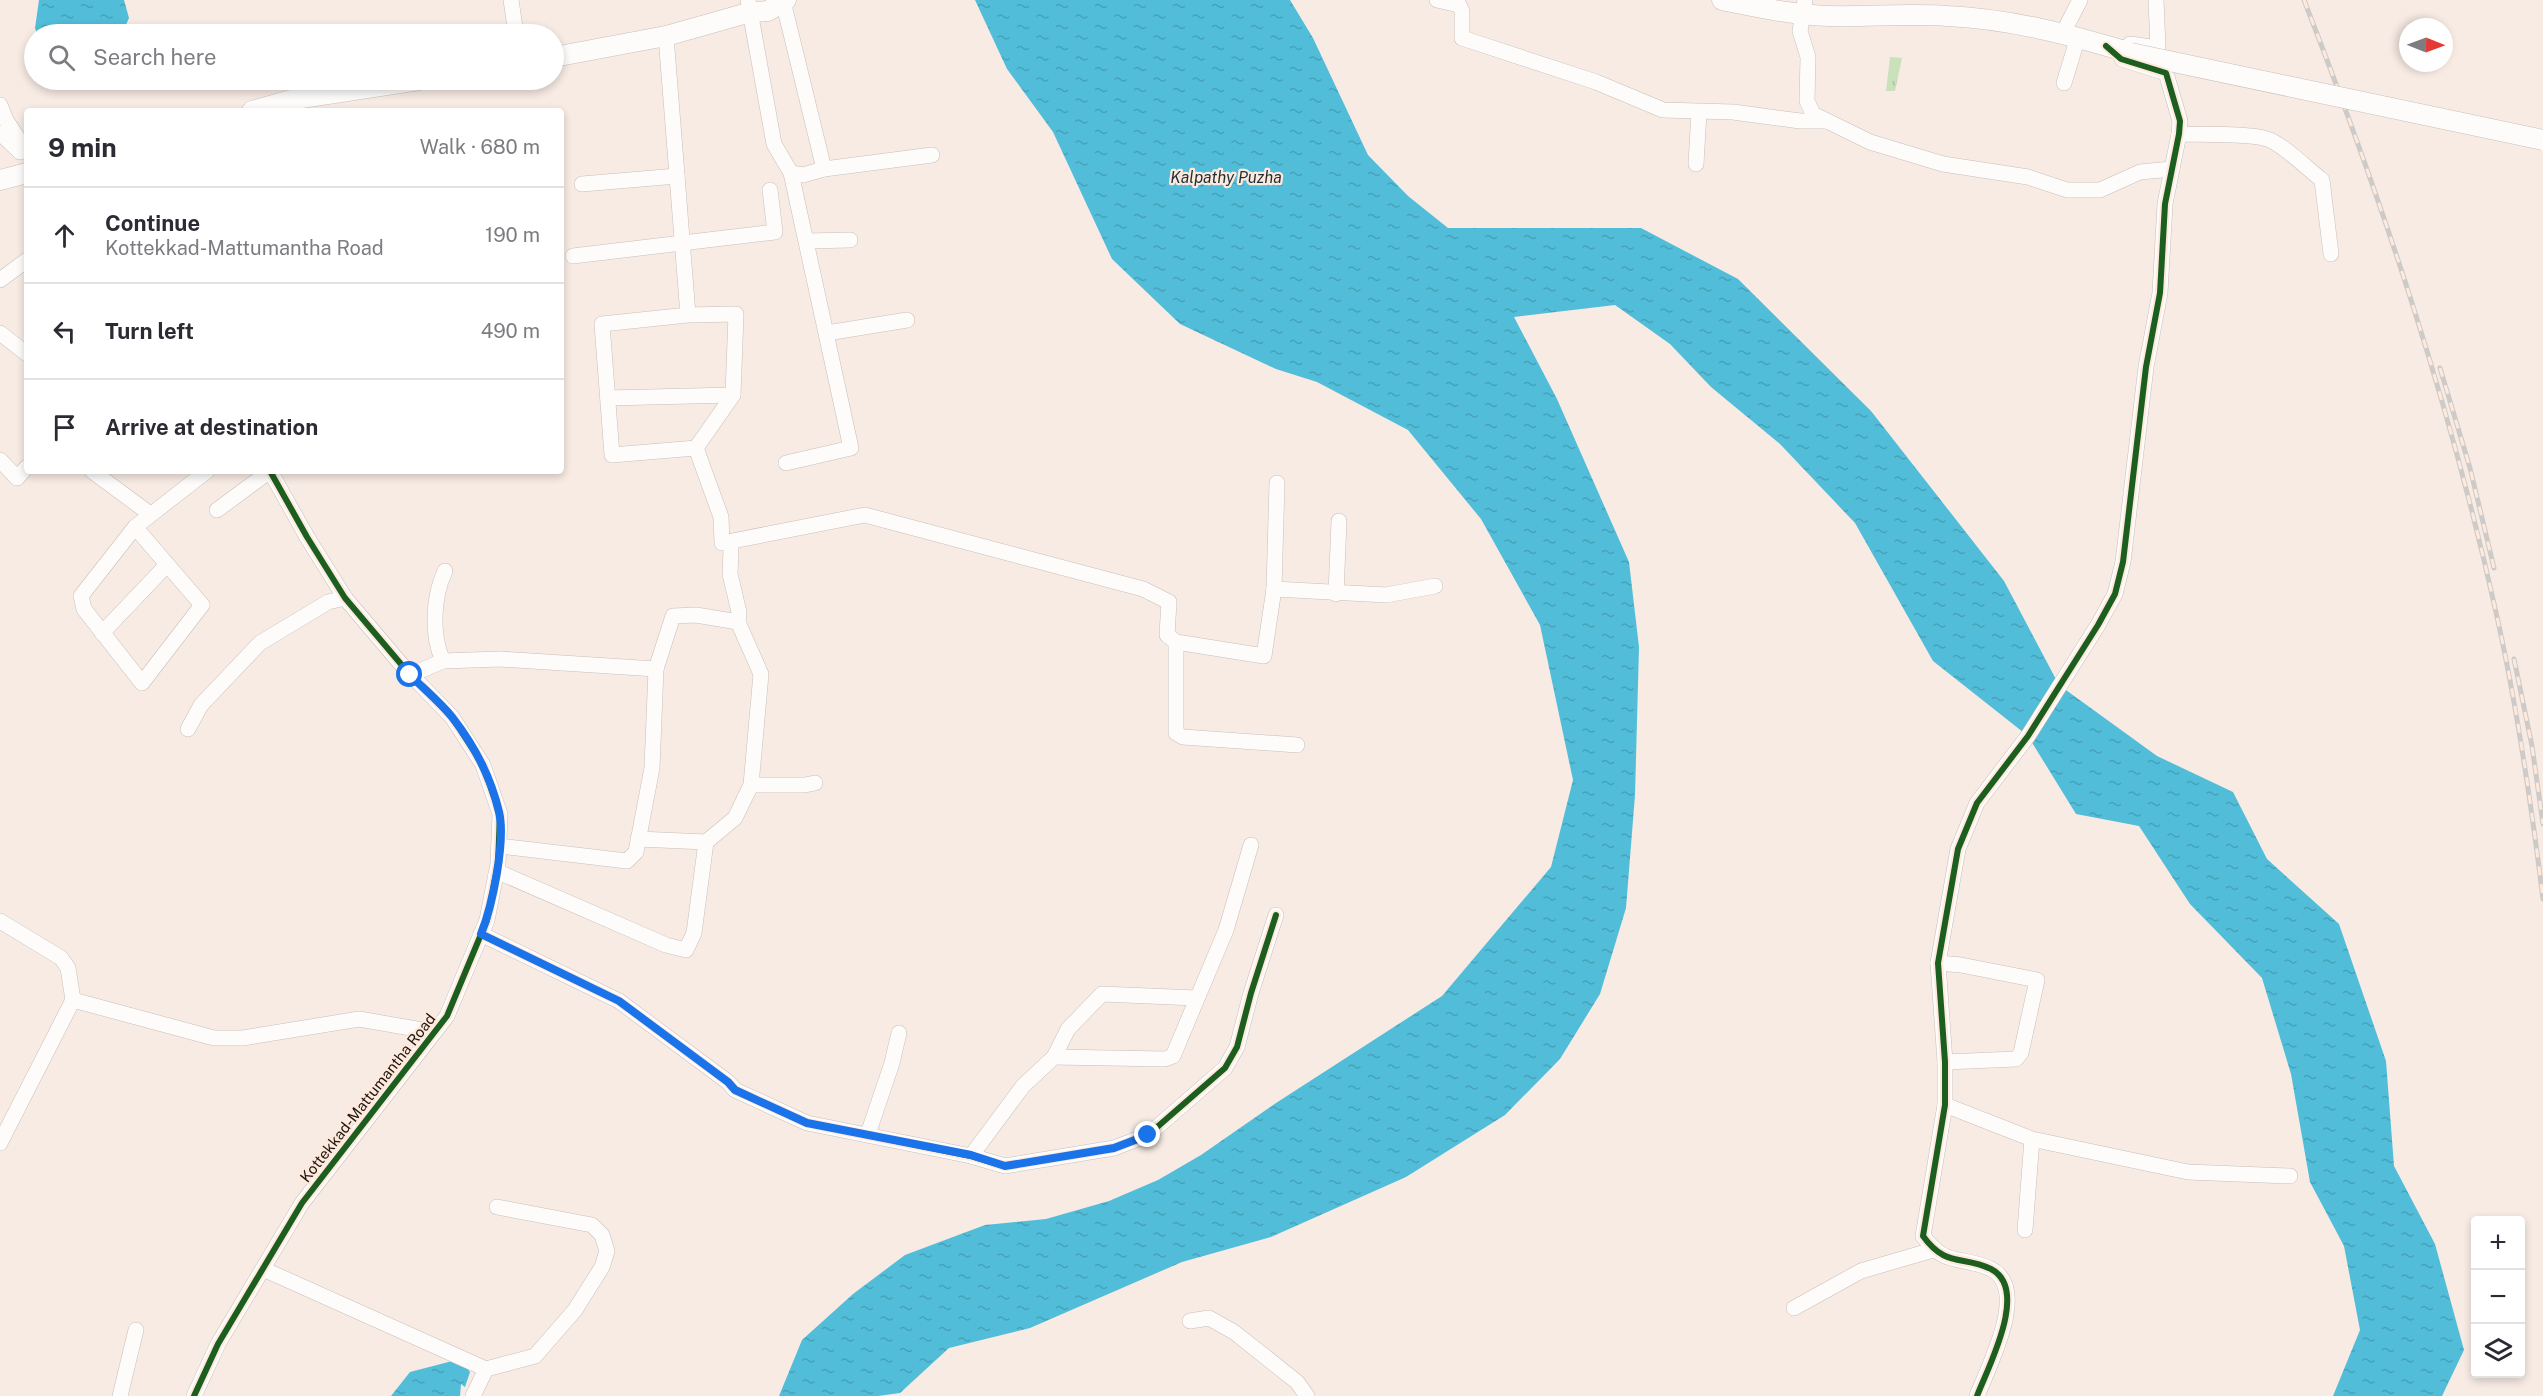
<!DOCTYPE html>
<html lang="en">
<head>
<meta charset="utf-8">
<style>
	body { margin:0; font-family:"Public Sans",sans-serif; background:#f7f7f7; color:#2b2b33 }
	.controls { position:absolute; right:18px; bottom:18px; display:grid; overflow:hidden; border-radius:6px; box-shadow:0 3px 9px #0003 }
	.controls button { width:54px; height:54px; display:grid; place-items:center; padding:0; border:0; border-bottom:2px solid #e1e1e2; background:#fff; color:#2b2b33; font:30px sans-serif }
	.compass { position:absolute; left:2399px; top:18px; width:54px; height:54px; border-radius:50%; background:#fff; box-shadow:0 3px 9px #0003; rotate:91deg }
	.stop { position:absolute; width:18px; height:18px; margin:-14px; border:4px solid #1a73e8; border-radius:50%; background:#fff }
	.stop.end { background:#1a73e8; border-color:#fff; box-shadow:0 2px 6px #0008 }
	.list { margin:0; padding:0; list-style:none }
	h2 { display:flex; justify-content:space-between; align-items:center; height:78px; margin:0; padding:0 24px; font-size:26px }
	h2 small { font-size:20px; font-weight:400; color:#7c7c81 }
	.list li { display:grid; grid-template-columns:39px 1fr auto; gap:18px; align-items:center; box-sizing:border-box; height:96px; padding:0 24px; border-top:2px solid #e1e1e2 }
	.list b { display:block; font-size:22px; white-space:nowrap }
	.list p { margin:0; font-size:20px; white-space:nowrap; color:#7c7c81 }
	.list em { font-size:20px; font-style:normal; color:#7c7c81 }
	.icon { flex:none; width:33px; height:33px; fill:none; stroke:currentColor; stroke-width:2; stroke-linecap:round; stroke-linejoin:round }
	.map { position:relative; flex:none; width:2543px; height:1396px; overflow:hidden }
	.search { position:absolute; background:#fff; box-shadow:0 3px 9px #0003; left:24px; top:24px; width:540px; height:66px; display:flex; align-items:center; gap:15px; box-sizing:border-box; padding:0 21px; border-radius:33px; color:#7c7c81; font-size:22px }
	.panel { position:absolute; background:#fff; box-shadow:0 3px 9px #0003; left:24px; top:108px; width:540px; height:366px; border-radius:6px }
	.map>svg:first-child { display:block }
	.grass { fill:url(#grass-tufts) }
	.water { fill:url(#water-ripples) }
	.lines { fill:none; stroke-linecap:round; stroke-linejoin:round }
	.minor-casing { stroke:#c8bfb9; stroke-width:16 }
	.major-casing { stroke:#c8bfb9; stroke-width:21 }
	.minor { stroke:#fefcfb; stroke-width:15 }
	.major { stroke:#fefcfb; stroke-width:20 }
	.rail-casing { stroke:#cdcac8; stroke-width:5 }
	.rail { stroke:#ffe9dc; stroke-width:3; stroke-dasharray:9; stroke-linecap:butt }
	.major-bridge-casing { stroke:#c8bfb9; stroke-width:21; stroke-linecap:butt }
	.major-bridge { stroke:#fefcfb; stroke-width:20 }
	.cycleway-casing { stroke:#ffe9dc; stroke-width:10 }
	.cycleway { stroke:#1b5e20; stroke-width:6 }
	.route { stroke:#1a73e8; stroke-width:8 }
	.labels { text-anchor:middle; stroke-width:4.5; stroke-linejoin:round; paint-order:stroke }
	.street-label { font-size:15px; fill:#1d1511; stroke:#ffe9dc }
	.water-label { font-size:16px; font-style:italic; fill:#1b313a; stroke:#ffe9dc }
</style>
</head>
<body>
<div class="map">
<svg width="2543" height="1396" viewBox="0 0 2543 1396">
	<defs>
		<pattern id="grass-tufts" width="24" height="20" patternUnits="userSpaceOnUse" patternTransform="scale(1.5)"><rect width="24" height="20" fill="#cae2bc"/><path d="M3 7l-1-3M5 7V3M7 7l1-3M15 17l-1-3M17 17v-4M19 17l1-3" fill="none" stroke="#adc1a1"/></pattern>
		<pattern id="water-ripples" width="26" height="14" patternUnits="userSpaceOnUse" patternTransform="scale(1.5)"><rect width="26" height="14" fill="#51bdd9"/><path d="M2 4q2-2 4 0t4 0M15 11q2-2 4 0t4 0" fill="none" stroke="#46a2b9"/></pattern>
	</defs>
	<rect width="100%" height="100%" fill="#f7ebe4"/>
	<polygon class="grass" points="1890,57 1902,58 1895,91 1886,91"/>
	<g class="water">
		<polygon points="39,0 124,0 129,18 122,34 37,34 35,28"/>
		<polygon points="975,0 1290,0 1313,38 1368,155 1408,196 1448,228 1641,228 1738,279 1871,411 2004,581 2059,685 2157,756 2233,792 2267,859 2339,924 2386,1061 2394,1166 2435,1244 2464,1350 2442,1396 2333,1396 2360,1330 2344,1246 2310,1182 2291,1074 2262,978 2190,904 2139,826 2076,814 2028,736 1933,661 1855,523 1780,444 1711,387 1670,344 1615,305 1514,317 1557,399 1629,562 1639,647 1635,795 1626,908 1600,994 1560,1059 1505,1115 1406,1177 1271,1237 1182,1262 1030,1328 949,1348 900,1393 878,1396 779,1396 802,1340 853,1294 905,1255 985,1225 1046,1219 1109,1201 1158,1180 1201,1155 1276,1103 1442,996 1551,867 1573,780 1540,625 1481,519 1408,430 1317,382 1276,369 1180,324 1112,259 1053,132 1007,69"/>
		<polygon points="460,1359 470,1372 465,1387 461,1384 460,1396 391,1396 410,1372"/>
	</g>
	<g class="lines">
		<g class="minor-casing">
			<g id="minor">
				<polyline points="511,0 516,34"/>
				<polyline points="748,0 774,144 791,173 851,448 786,463"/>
				<polyline points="1437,0 1459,5 1462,11 1462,38 1596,82 1663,110 1733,112 1800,121 1826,121"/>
				<polyline points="1805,0 1800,31 1808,57 1807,101 1813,114 1870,142 1943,164 2028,177 2067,190 2100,190 2140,172 2172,169"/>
				<polyline points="783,1 824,169"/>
				<polyline points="2063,33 2080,0"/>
				<polyline points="666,36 688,315 602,324 612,455 696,448 733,395 736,314 688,315"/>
				<polyline points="2130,44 2158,48 2156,0"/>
				<polyline points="2064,83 2078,37"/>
				<polyline points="0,105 6,120 27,152"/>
				<polyline points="0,133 20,152"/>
				<path d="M2179 134C2202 135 2247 133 2267 139 2280 142 2309 170 2322 180L2331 254"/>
				<polyline points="1696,164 1699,112"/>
				<polyline points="791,173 803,175 824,169 932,155"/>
				<polyline points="582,184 677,176"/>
				<polyline points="807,241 850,240"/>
				<polyline points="573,256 775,232 770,190"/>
				<polyline points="0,280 27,260"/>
				<polyline points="0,333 27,354"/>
				<polyline points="827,333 907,320"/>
				<polyline points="608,398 733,395"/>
				<polyline points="696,448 721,517 722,543 865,515 1143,589 1169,602 1167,635 1176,642 1264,656 1274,589 1277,483"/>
				<polyline points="0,460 17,478 27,467"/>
				<polyline points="92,471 150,514"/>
				<polyline points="217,510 270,471"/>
				<polyline points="135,527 202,605 142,683 84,609 81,596 135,527 207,471"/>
				<polyline points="1274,589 1386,595 1435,586"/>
				<polyline points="1336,594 1339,521"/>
				<polyline points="102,633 162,570"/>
				<polyline points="1176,642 1176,733 1183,737 1297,745"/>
				<polyline points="443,661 500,659 656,669"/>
				<path d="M410 675 443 661C431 635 433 597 445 571"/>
				<polyline points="188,729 201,705 260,643 328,602 345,598"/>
				<polyline points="751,785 805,785 815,783"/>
				<polyline points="638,839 706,842 735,818 751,785 761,674 738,622 739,612 730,574 731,549 728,542"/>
				<polyline points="499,846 627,861 636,852 652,768 656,669 673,616 696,615 738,622"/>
				<polyline points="496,875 503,874 666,945 686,950 694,933 706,842"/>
				<polyline points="0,921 61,958 68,968 73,1000 0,1143"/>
				<polyline points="481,934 619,1001 728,1082 735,1090 807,1123 971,1156 1005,1166 1114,1148 1148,1135 1225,1068 1237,1047 1251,993 1276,915"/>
				<polyline points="1938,963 1961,965 2037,980 2021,1053 2016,1059 1945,1062"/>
				<polyline points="73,1000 214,1038 243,1038 359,1019 434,1032"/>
				<polyline points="1054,1057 1165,1059 1173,1056 1226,930 1251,845"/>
				<polyline points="1945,1105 2032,1139 2188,1172 2290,1176"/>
				<polyline points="868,1134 892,1063 899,1033"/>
				<polyline points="971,1156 1023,1086 1054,1057 1068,1029 1102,994 1196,998"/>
				<polyline points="2025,1230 2032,1139"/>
				<polyline points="263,1269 486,1369 535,1356 575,1310 602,1267 607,1251 602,1235 592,1225 497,1207"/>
				<polyline points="1794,1308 1861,1271 1933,1250"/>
				<polyline points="1190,1321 1209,1318 1234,1332 1297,1382 1307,1396"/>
				<polyline points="120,1396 136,1330"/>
				<polyline points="194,1396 218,1344 302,1203 447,1016 487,920 498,864 500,814 483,765 452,717 406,670 345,598 307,537 270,471"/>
				<polyline points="473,1396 486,1369"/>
				<path d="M1977 1396C1988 1367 2030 1289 1991 1269 1962 1255 1946 1268 1923 1236L1945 1105V1062L1938 963 1958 849 1977 803 2028 736 2098 625 2115 594 2123 562 2146 367 2160 293 2165 204 2179 134 2180 121 2166 73 2122 59"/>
			</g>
		</g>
		<g class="major-casing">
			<g id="major">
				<path d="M1722 0C1757 7 1793 15 1830 16 1869 17 1909 13 1948 16 2011 19 2071 35 2131 53"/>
				<polyline points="554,57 666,36 751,12 768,11 786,0"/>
				<polyline points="252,111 295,99 419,80"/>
				<polyline points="0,180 27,173"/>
			</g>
		</g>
		<use href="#minor" class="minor"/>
		<use href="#major" class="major"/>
		<g class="rail-casing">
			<g id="rail">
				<path d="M2304 0C2381 198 2449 400 2495 608 2517 704 2531 802 2543 899"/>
				<polyline points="2440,368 2470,468 2494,568"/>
				<polyline points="2514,659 2532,746 2543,824"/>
			</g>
		</g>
		<use href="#rail" class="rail"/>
		<g class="major-bridge-casing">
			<polyline id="major-bridge" points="2131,53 2543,140"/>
		</g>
		<use href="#major-bridge" class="major-bridge"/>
		<g class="cycleway-casing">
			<g id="cycleway">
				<polyline points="481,934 619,1001 728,1082 735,1090 807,1123 971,1156 1005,1166 1114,1148 1148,1135 1225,1068 1237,1047 1251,993 1276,915"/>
				<polyline points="194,1396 218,1344 302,1203 447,1016 487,920 498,864 500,814 483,765 452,717 406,670 345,598 307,537 270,471"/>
				<path d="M1977 1396C1988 1367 2030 1289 1991 1269 1962 1255 1946 1268 1923 1236L1945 1105V1062L1938 963 1958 849 1977 803 2028 736 2098 625 2115 594 2123 562 2146 367 2160 293 2165 204 2179 134 2180 121 2166 73 2121 59 2106 46"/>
			</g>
		</g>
		<use href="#cycleway" class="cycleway"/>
	</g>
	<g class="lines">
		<path class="route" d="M410 675C424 689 440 702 452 717 474 745 491 778 499 812 506 841 492 907 481 934L619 1001 728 1082 735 1090 807 1123 971 1155 1005 1166 1114 1148 1148 1135"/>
	</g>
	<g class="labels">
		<g class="street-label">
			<text transform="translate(368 1098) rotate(-52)" y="5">Kottekkad-Mattumantha Road</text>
		</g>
		<g class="water-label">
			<text x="1226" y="183">Kalpathy Puzha</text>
		</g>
	</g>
</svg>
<div class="controls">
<button>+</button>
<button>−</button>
<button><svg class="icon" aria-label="layers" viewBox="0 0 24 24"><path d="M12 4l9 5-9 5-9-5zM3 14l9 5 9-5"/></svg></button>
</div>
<svg class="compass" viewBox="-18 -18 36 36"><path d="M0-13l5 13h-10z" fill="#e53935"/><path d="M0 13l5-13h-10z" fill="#7c7c81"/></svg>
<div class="stop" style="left:410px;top:675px"></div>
<div class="stop end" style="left:1148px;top:1135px"></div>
<div class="search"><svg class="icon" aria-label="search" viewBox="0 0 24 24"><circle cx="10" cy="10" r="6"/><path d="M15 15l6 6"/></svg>Search here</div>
<section class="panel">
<h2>9 min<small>Walk · 680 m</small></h2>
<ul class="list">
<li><svg class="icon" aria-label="ahead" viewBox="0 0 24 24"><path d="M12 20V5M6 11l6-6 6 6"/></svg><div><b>Continue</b><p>Kottekkad-Mattumantha Road</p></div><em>190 m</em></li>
<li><svg class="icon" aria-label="left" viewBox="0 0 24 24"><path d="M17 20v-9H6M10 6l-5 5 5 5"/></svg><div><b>Turn left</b></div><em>490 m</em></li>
<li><svg class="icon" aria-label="arrive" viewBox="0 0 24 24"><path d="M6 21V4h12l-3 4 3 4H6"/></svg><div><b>Arrive at destination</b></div></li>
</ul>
</section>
</div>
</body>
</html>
